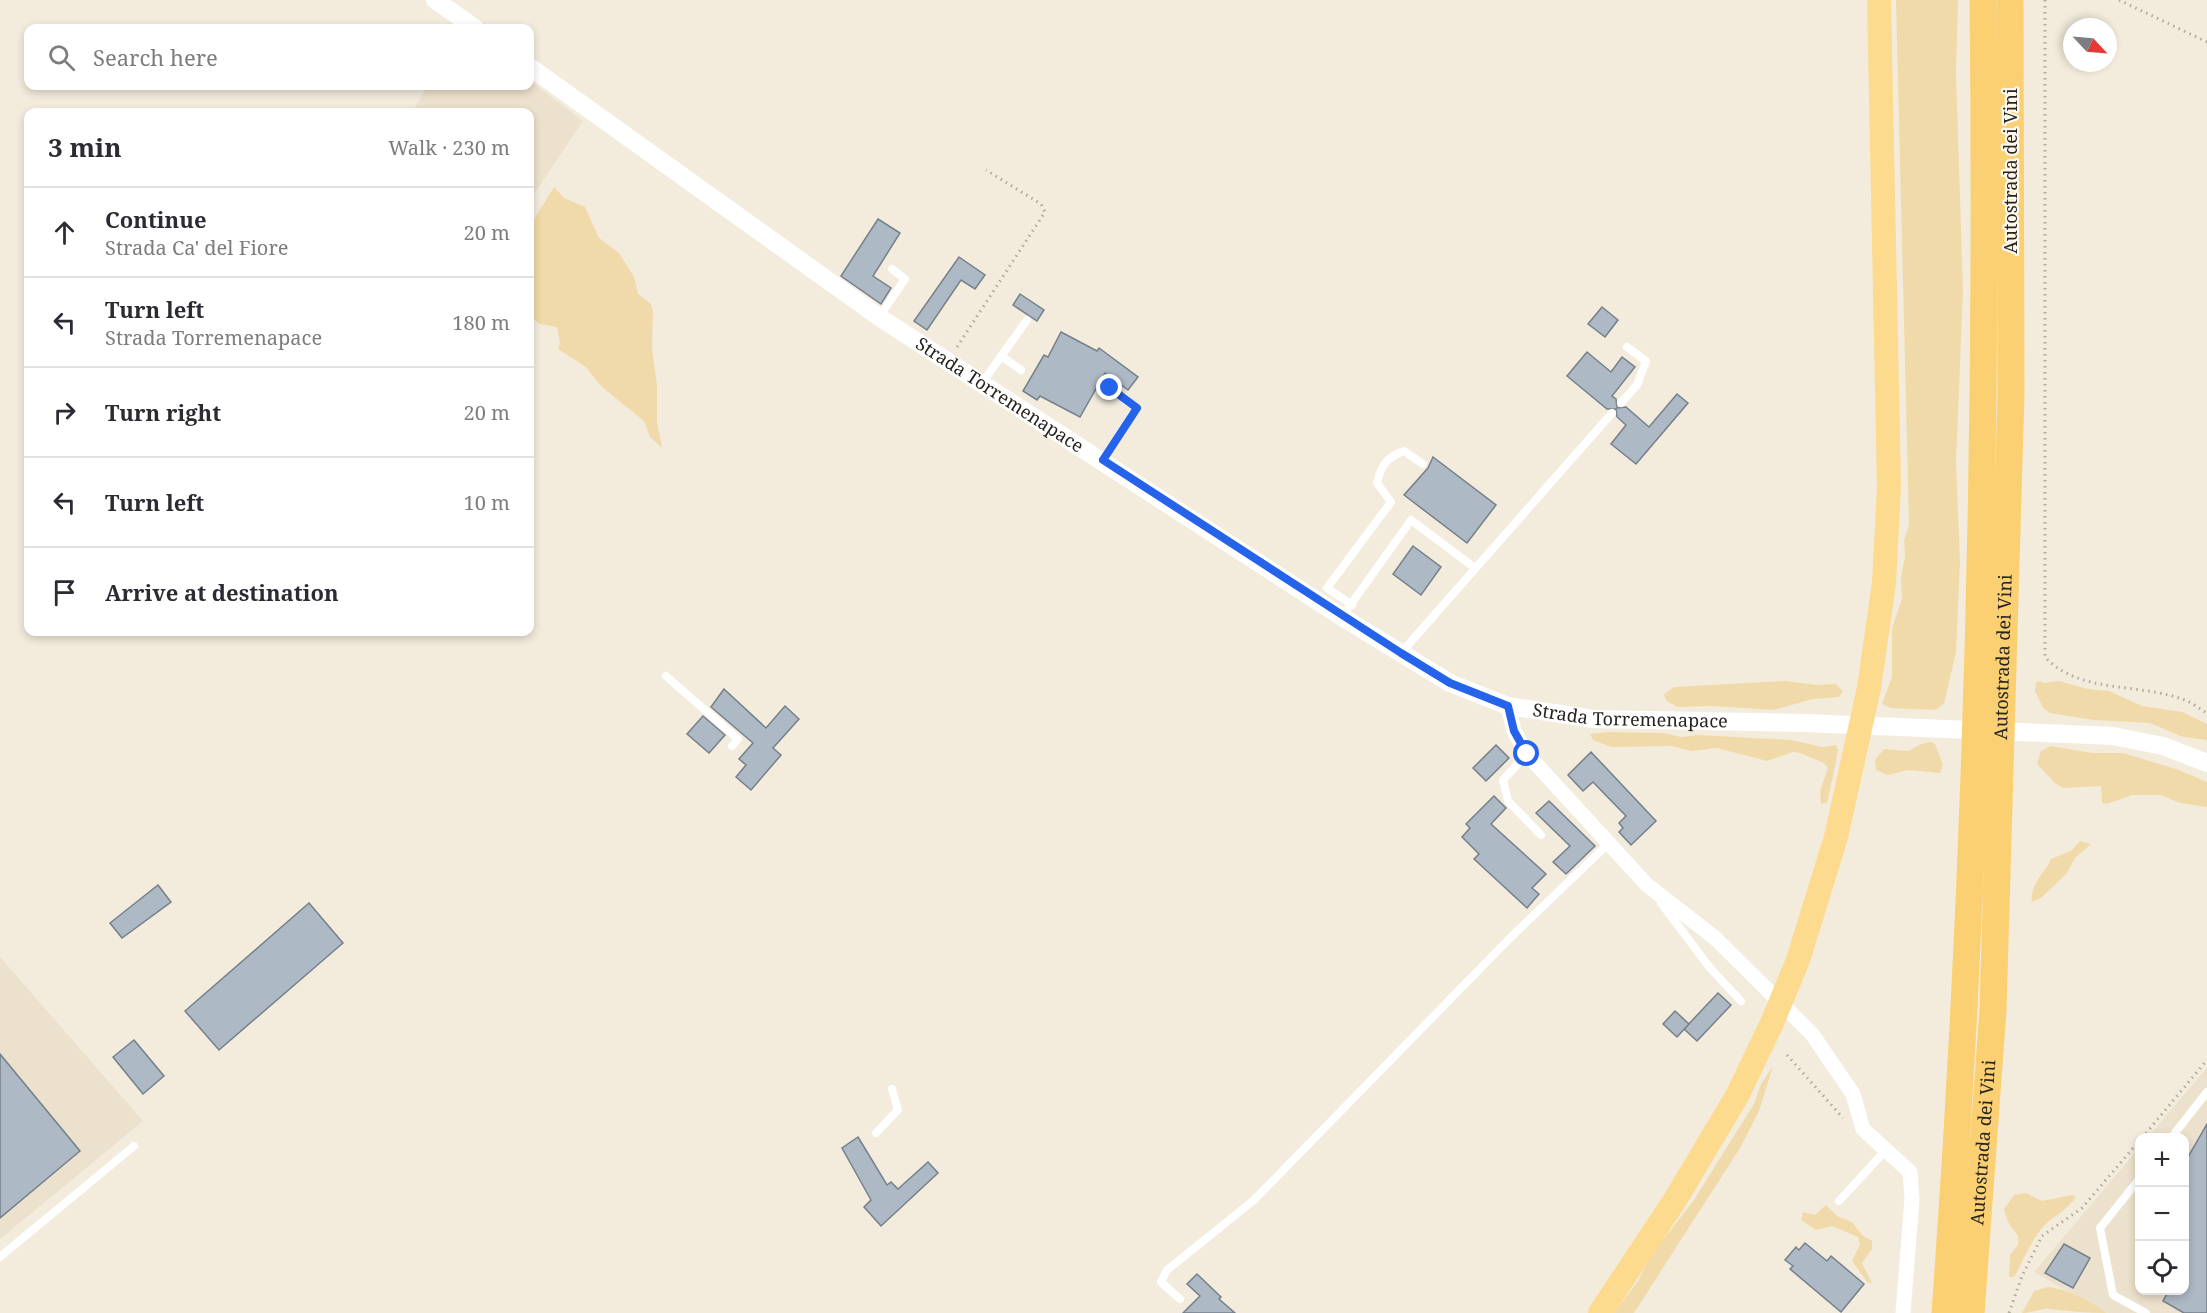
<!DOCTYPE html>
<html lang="en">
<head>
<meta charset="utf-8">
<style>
	body { margin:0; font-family:"Noto Serif",serif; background:#f7f7f7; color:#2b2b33 }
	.controls { position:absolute; right:18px; bottom:18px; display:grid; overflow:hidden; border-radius:12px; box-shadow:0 3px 9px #0003 }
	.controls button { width:54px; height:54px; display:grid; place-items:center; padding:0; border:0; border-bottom:2px solid #e1e1e2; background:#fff; color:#2b2b33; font:30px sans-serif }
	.compass { position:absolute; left:2063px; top:18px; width:54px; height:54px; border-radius:50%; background:#fff; box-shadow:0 3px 9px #0003; rotate:116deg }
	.stop { position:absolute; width:18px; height:18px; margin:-14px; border:4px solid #2563eb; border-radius:50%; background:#fff }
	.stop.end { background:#2563eb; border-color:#fff; box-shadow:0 2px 6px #0008 }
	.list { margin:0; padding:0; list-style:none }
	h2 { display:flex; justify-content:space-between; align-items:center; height:78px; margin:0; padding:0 24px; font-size:26px }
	h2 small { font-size:20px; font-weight:400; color:#7c7c81 }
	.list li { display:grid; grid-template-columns:39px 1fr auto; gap:18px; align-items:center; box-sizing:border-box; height:90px; padding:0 24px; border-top:2px solid #e1e1e2 }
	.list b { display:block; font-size:22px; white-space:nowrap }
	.list p { margin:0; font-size:20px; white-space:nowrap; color:#7c7c81 }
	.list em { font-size:20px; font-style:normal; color:#7c7c81 }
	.icon { flex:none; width:33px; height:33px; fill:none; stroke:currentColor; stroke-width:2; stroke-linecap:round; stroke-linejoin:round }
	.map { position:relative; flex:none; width:2207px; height:1313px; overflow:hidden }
	.search { position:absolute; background:#fff; box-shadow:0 3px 9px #0003; left:24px; top:24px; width:510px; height:66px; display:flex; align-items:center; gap:15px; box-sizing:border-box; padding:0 21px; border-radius:12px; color:#7c7c81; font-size:22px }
	.panel { position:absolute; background:#fff; box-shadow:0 3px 9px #0003; left:24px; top:108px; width:510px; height:528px; border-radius:12px }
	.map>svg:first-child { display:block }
	.built { fill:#ece1cc }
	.green { fill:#f1daa9 }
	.building { fill:#adb9c4; stroke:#75808b; stroke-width:1.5 }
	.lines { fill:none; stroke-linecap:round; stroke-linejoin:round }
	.path { stroke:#b0aa9e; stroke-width:3; stroke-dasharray:1.5 4.5; stroke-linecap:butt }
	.service { stroke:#fff; stroke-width:8 }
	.minor { stroke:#fff; stroke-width:15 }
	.tertiary { stroke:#fff; stroke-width:18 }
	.trunk { stroke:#fcda8e; stroke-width:24 }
	.motorway { stroke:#fbd072; stroke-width:27 }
	.route { stroke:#2563eb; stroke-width:8 }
	.labels { text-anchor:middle; stroke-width:4.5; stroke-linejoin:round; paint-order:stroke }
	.street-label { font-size:18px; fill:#27241f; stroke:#fff9ed }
</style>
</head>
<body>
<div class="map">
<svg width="2207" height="1313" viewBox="0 0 2207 1313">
	<rect width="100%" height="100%" fill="#f3ecdd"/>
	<g class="built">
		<polygon points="530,81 583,121 530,200 530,112 412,112 428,86 530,86"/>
		<polygon points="0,957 143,1121 0,1239"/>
		<polygon points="2207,1068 2207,1313 2105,1313 2034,1272 2139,1148 2140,1290 2184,1290 2184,1138 2148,1137"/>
	</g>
	<g class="green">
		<polygon points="1896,0 1958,0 1956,72 1963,291 1956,462 1960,563 1956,652 1944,704 1935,710 1891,708 1882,704 1892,677 1892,628 1902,599 1901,578 1905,556 1904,541 1909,525"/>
		<polygon points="554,187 564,198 585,207 599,238 619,253 634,277 638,294 651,304 653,312 652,348 657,386 657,423 662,448 650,437 644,421 602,387 586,367 558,349 560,342 557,327 540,324 530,317 530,226"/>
		<polygon points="1786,681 1817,685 1836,684 1843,691 1839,697 1813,699 1774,710 1713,706 1677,707 1666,700 1664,694 1674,687"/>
		<polygon points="2040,681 2044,683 2059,681 2088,689 2109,691 2142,706 2182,712 2207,724 2207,740 2183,737 2150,723 2094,720 2050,713 2043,708 2035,691 2036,682"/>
		<polygon points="1609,732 1663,733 1681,737 1699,735 1791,740 1823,747 1836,745 1838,751 1829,795 1827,802 1821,804 1820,791 1828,768 1824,763 1800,753 1793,752 1767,761 1717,748 1691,751 1671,746 1611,747 1593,740 1590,734"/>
		<polygon points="1931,742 1935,744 1943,765 1940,773 1908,770 1888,775 1876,770 1875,760 1884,749 1908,751 1921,744"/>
		<polygon points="2051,746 2092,753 2123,753 2176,769 2207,782 2207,807 2180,803 2161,795 2132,795 2107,804 2102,803 2101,786 2063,788 2055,783 2037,764 2041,751"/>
		<path d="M2080 841 2091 844 2075 858 2067 873 2041 898 2032 902C2029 885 2045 873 2051 859L2071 851Z"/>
		<polygon points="1773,1066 1759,1111 1740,1148 1634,1313 1614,1313 1638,1281 1652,1254 1694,1200 1754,1104 1761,1084"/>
		<path d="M2026 1193 2042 1201 2072 1195 2076 1197C2068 1210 2051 1217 2041 1229 2031 1242 2024 1258 2017 1272L2014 1277H2009L2010 1255 2018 1245V1236L2008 1222 2004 1209 2014 1195Z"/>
		<polygon points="1826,1205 1837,1216 1852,1222 1862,1235 1872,1241 1872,1249 1862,1263 1872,1283 1868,1283 1852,1261 1860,1244 1858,1237 1832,1226 1816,1230 1801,1220 1803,1212 1815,1215"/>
		<path d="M2048 1287C2067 1289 2091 1301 2106 1313 2086 1313 2068 1311 2049 1309 2043 1308 2031 1313 2022 1313L2034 1291Z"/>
	</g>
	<g class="building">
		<polygon points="878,219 900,233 873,276 891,288 881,304 841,276"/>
		<polygon points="959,257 985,275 975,289 961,280 927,330 914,321"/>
		<polygon points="1020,294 1044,310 1037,321 1013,305"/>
		<polygon points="1602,307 1618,320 1605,337 1588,324"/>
		<polygon points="1061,332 1097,351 1099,348 1138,377 1128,390 1105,373 1080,417 1040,396 1037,400 1023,391 1044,355 1048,357"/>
		<polygon points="1587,352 1611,372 1622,357 1635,367 1612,396 1616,399 1617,408 1626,407 1649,427 1677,394 1688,403 1636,464 1611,444 1626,425 1617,417 1616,409 1607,409 1567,376"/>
		<polygon points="1433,457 1496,505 1467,543 1404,495 1428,468"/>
		<polygon points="1413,546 1441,567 1421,595 1393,574"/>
		<polygon points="724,689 766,728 785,706 799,719 773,748 781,755 751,790 736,777 746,765 739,759 753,743 711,707"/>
		<polygon points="703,716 725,735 709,753 687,734"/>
		<polygon points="1496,745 1509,758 1486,781 1473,768"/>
		<polygon points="1591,752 1656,821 1631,845 1619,832 1623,828 1619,823 1626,816 1593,782 1583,791 1568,775"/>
		<polygon points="1494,796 1506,808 1491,824 1546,874 1532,888 1539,894 1527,908 1474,859 1479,854 1462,837 1470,828 1466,824"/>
		<polygon points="1549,801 1595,846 1566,874 1553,862 1570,846 1536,813"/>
		<polygon points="158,885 171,902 122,938 110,923"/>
		<polygon points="309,903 343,943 219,1050 185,1011"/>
		<polygon points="1718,993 1731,1005 1697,1041 1684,1029"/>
		<polygon points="1675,1011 1689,1024 1677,1037 1663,1024"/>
		<polygon points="134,1040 164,1076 143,1094 113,1057"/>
		<polygon points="0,1054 80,1151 0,1218"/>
		<polygon points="2207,1124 2207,1313 2184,1313 2163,1301 2169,1290 2184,1290 2184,1164"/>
		<polygon points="858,1137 887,1185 891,1182 898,1189 928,1162 938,1173 881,1226 864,1207 871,1200 842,1148"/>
		<polygon points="1805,1243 1827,1261 1831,1256 1864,1284 1841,1312 1790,1269 1793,1266 1785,1260 1796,1247 1799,1250"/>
		<polygon points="2064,1244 2090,1258 2073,1288 2045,1273"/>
		<polygon points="1197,1274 1221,1297 1219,1299 1235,1313 1183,1313 1200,1296 1187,1284"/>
	</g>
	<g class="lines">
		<g class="path">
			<path d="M2045 0V657C2080 695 2142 682 2187 701 2194 704 2200 709 2207 713"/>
			<polyline points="2119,0 2207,42"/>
			<polyline points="957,347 1045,212 1041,204 986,170"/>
			<polyline points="1787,1055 1843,1118"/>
			<polyline points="2142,1138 2207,1060"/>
			<polyline points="2009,1313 2022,1276 2042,1236 2082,1208 2140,1140"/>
		</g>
		<g class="service">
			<polyline points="879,317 905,279 892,269"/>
			<polyline points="1001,356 1021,370"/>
			<polyline points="982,383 1027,320"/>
			<polyline points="1621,403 1637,385 1646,361 1627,347"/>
			<polyline points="1103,460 1136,408 1110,388"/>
			<path d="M1352 605 1327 588 1391 502 1377 483C1381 465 1387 457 1404 451L1423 464"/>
			<polyline points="1342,617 1411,520 1475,568"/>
			<polyline points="1401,653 1612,413"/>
			<polyline points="666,676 738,739 732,746"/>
			<polyline points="1527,754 1503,780 1508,801 1541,835"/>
			<polyline points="1661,903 1710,968 1741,1001"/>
			<polyline points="876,1133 898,1110 892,1089"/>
			<polyline points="2171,1138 2207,1092"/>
			<polyline points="2140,1178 2100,1228 2113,1295 2146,1313"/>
			<polyline points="1839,1201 1885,1151"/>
			<polyline points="0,1257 134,1146"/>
			<polyline points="1180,1299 1161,1282 1167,1270 1254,1200 1510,938 1609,843"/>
		</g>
		<polyline class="minor" points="1508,706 1514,731 1527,754 1647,885 1715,938 1812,1034 1853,1094 1863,1129 1910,1172 1912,1199 1903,1313"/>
		<g class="tertiary">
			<polyline points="435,0 475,28"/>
			<path id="s1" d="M530 67 879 317 1342 617 1450 683 1508 706 1593 719 1806 723 2113 736 2163 746 2207 763"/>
		</g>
		<polyline class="trunk" points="1600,1313 1675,1200 1737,1096 1772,1023 1798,960 1836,837 1869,688 1884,583 1889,487 1879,0"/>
		<g class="motorway">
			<path d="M1945 1313C1977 876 1988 438 1983 0"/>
			<path id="s2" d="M1971 1313 1993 1010 2011 394 2010 0"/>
		</g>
	</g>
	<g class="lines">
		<polyline class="route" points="1110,388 1137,408 1103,460 1401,653 1450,683 1508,706 1514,731 1527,754"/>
	</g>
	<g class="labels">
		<g class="street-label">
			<text transform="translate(2011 171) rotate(-90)" y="6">Autostrada dei Vini</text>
			<text dy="6" stroke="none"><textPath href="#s1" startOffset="573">Strada Torremenapace</textPath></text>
			<text dy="6" stroke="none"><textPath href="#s2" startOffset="657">Autostrada dei Vini</textPath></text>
			<text dy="6" stroke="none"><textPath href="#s1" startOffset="1293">Strada Torremenapace</textPath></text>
			<text dy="6" stroke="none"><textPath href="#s2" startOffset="171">Autostrada dei Vini</textPath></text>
		</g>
	</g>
</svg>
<div class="controls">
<button>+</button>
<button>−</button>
<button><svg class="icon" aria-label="locate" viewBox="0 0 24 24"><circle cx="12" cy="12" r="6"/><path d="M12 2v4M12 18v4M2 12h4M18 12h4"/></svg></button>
</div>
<svg class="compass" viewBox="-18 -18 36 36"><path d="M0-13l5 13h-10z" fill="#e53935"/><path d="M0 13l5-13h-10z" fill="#7c7c81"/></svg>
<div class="stop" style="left:1527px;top:754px"></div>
<div class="stop end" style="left:1110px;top:388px"></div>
<div class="search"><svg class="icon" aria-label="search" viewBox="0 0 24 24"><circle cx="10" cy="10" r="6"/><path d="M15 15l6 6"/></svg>Search here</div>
<section class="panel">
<h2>3 min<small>Walk · 230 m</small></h2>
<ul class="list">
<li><svg class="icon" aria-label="ahead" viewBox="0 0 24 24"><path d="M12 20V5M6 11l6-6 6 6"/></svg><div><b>Continue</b><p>Strada Ca' del Fiore</p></div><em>20 m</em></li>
<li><svg class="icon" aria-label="left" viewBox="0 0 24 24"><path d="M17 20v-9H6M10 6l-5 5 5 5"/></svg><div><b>Turn left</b><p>Strada Torremenapace</p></div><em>180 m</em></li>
<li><svg class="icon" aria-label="right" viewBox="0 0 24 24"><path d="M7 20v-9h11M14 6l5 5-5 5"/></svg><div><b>Turn right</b></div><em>20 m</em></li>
<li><svg class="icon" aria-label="left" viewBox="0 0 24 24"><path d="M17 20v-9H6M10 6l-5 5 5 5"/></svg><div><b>Turn left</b></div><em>10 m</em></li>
<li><svg class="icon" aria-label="arrive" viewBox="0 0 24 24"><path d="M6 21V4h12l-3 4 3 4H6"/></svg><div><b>Arrive at destination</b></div></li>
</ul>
</section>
</div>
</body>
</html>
